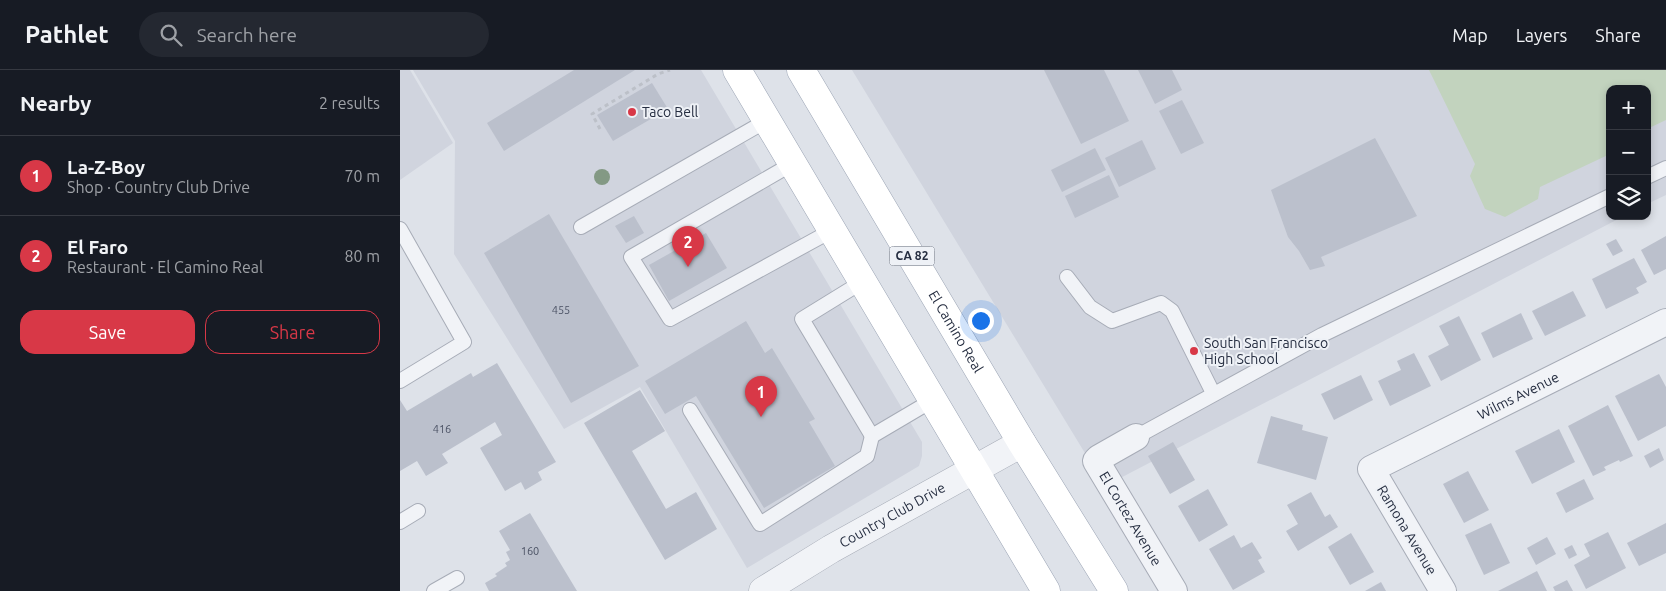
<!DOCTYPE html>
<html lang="en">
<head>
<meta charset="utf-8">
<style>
	body { margin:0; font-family:Ubuntu,sans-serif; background:#242831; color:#f1f3f6 }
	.controls { position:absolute; right:15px; top:15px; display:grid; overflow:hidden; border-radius:10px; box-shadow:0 2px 8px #0003 }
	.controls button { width:45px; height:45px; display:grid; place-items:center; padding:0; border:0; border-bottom:1px solid #363941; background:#171b24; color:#f1f3f6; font:25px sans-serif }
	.you { position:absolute; left:580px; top:250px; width:18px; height:18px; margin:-12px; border:4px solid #fff; border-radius:50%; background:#1a73e8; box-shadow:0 0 0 8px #1a73e833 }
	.badge { display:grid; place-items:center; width:32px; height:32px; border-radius:50%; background:#d83847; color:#fff; font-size:16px; font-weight:700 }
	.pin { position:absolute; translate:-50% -41px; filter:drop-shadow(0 1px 2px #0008) }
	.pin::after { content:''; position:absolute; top:26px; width:18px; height:15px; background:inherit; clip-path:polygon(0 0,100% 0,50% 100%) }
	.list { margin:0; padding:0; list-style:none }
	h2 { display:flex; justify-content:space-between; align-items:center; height:65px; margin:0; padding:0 20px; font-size:21px }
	h2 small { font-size:16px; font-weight:400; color:#9ea1a6 }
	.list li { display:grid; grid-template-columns:32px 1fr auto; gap:15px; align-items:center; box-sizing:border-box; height:80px; padding:0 20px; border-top:1px solid #363941 }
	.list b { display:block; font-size:19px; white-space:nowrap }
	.list p { margin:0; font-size:16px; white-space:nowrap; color:#9ea1a6 }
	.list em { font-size:16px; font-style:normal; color:#9ea1a6 }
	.actions { display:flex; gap:10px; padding:15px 20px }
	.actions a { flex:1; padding:11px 0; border:1px solid #d83847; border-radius:15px; text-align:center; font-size:18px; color:#d83847 }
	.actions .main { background:#d83847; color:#fff }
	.icon { flex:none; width:28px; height:28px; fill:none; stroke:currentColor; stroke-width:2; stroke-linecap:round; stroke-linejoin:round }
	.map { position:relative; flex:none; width:1266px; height:521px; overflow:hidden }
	header { display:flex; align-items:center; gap:30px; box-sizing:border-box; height:70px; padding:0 25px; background:#171b24; border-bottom:1px solid #363941 }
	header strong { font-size:24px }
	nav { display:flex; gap:28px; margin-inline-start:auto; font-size:18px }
	.search { width:350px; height:45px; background:#242831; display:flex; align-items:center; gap:12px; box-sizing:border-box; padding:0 18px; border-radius:28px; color:#9ea1a6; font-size:19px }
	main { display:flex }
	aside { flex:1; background:#171b24 }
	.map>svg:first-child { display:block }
	.built { fill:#d0d4de }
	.green { fill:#c2d3be }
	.building { fill:#bbc0cc }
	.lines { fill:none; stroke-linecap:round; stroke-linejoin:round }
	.service-casing { stroke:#a7acb7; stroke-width:16 }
	.minor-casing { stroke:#a7acb7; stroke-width:28 }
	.tertiary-casing { stroke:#a7acb7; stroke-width:29 }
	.primary-casing { stroke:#9ca5b5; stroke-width:29 }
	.path { stroke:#bcc0c8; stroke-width:3; stroke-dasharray:4 4; stroke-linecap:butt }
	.service { stroke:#f1f3f7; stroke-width:14 }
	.minor { stroke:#f1f3f7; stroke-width:26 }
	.tertiary { stroke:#f1f3f7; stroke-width:28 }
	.primary { stroke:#fff; stroke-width:28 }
	.tree { fill:#839984 }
	.poi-dot { fill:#d83847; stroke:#eef1f6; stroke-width:2 }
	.labels { text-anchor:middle; stroke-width:4; stroke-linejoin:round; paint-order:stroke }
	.number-label { font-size:11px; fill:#4b5264 }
	.shield { fill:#eef1f6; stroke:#626877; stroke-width:1 }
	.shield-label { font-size:12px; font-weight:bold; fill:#262e41 }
	.poi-label { font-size:14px; fill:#262e41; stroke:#eef1f6; text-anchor:start }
	.street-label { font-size:14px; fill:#262e41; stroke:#eef1f6 }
</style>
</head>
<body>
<header>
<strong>Pathlet</strong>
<div class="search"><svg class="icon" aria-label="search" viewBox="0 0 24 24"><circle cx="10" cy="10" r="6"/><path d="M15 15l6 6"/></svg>Search here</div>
<nav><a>Map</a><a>Layers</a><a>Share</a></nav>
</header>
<main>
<aside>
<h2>Nearby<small>2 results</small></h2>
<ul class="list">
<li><span class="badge">1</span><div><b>La-Z-Boy</b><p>Shop · Country Club Drive</p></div><em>70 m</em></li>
<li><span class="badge">2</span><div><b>El Faro</b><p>Restaurant · El Camino Real</p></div><em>80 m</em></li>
</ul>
<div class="actions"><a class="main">Save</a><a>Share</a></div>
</aside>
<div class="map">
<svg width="1266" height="521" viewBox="0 0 1266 521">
	<rect width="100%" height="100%" fill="#dee2e9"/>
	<g class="built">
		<polygon points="0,0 10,0 53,73 0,110"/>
		<polygon points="13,0 301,0 522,372 522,386 519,396 347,498 240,317 164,359 54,184 55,71"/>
		<polygon points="452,0 1266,0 1266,125 1247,134 1247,19 1210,19 1210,146 1224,146 705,416"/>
	</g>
	<polygon class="green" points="1029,0 1266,0 1266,50 1247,59 1247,19 1210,19 1210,84 1140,117 1138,129 1105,147 1085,139 1070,106 1075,94"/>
	<g class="building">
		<polygon points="174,0 235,0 104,81 87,53"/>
		<polygon points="644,0 704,0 729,51 681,74"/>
		<polygon points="738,0 772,0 782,20 755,34"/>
		<polygon points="252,13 268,39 213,71 197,45"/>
		<polygon points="782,30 804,73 781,84 759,41"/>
		<polygon points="975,68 1017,146 921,187 925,196 910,200 899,181 888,167 871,120"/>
		<polygon points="742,70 756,99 719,117 705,88"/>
		<polygon points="695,78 706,100 662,122 651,100"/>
		<polygon points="709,105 719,127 675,148 665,126"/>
		<polygon points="149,144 239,296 171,333 84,183"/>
		<polygon points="234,146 244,163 226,173 215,156"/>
		<polygon points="306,163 327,198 269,231 249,195"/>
		<polygon points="1266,166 1266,199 1254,205 1241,180"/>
		<polygon points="1216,169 1223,181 1213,186 1206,174"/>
		<polygon points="1234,188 1247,212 1236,218 1239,223 1206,239 1192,209"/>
		<polygon points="1173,221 1186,246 1145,266 1132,241"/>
		<polygon points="1121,243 1133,269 1093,288 1081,263"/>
		<polygon points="1059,246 1081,290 1041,311 1028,286 1049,275 1039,256"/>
		<polygon points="346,251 365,283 372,278 415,349 409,352 435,396 364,438 296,326 265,344 245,311"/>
		<polygon points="1014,283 1031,316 990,336 978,311 1001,300 997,291"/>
		<polygon points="97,293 156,392 138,402 142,410 125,420 121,412 105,421 80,378 102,365 95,352 42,384 48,393 26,406 17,391 0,401 0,330 7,341 71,303 73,307"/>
		<polygon points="1259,304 1266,317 1266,356 1238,371 1215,326"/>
		<polygon points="961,305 973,330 934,350 921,324"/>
		<polygon points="240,320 265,361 232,381 266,439 296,422 317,459 265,490 184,353"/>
		<polygon points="1208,335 1233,386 1220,392 1219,390 1204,397 1206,400 1193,406 1168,356"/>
		<polygon points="871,346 903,355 902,360 928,367 916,410 857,393"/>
		<polygon points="1159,359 1175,392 1132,414 1115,381"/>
		<polygon points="773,372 795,410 770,424 748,386"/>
		<polygon points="1259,378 1264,390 1250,398 1244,386"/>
		<polygon points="1068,401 1089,440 1064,453 1043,414"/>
		<polygon points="1184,409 1194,429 1166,443 1156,423"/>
		<polygon points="808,419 828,455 799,472 778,436"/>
		<polygon points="911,422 925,447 930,444 938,457 898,481 886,461 898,454 887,435"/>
		<polygon points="130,443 177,521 89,521 85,513 97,506 95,504 107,496 105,493 110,490 106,482 110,480 99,461"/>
		<polygon points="1091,453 1110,493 1084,505 1065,465"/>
		<polygon points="1266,453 1266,483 1239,496 1227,473"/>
		<polygon points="1208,462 1226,498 1186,519 1174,495 1190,486 1184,474"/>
		<polygon points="951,463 974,502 950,515 928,477"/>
		<polygon points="834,465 841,478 852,472 862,488 858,490 865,502 833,520 809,479"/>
		<polygon points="1147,467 1156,484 1136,495 1127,478"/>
		<polygon points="1172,475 1177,485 1169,489 1164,479"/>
		<polygon points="1137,501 1147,521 1098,521"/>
		<polygon points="1167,510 1173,521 1155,521 1153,517"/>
		<polygon points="981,512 986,521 965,521"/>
	</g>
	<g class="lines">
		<g class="service-casing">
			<g id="service">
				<polyline points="392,94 231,187 270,249 431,161"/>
				<polyline points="1247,107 1266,98"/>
				<polyline points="181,157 366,51"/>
				<polyline points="0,159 64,272 0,311"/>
				<polyline points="667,207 690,237 712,251 761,233 772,241 813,323"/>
				<polyline points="462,212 402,249 472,366 533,330"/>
				<polyline points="290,340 360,454 467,386 472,366"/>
				<polyline points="736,367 922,265 1210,126"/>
				<polyline points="0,452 18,441"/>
				<polyline points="34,521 57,508"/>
			</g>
		</g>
		<g class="minor-casing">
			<g id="minor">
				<path id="s1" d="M736 367 699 388 696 391 774 521"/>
				<path id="s2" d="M1043 521 971 399 1266 252"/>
			</g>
		</g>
		<g class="tertiary-casing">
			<g id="tertiary">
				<path id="s3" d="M363 521 431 479 622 373"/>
			</g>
		</g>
		<g class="primary-casing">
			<g id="primary">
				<polyline points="337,0 646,521"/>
				<path id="s4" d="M401 0 622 373 714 521"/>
			</g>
		</g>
		<polyline class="path" points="200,59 192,44 258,4 270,0"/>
		<use href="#service" class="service"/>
		<use href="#minor" class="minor"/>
		<use href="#tertiary" class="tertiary"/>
		<use href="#primary" class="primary"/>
	</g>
	<circle class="tree" cx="202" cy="107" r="8"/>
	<g class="poi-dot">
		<circle cx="232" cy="42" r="5"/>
		<circle cx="794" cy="281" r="5"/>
	</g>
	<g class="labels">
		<g class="number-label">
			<text x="161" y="244">455</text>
			<text x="42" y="363">416</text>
			<text x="130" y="485">160</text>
		</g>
		<rect class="shield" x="489.5" y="176.5" width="45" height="19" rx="4"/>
		<g class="shield-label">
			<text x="512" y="190">CA 82</text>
		</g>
		<g class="poi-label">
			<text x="242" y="47">Taco Bell</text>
			<text x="804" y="278">South San Francisco<tspan x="804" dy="16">High School</tspan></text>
		</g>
		<g class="street-label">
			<text dy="5" stroke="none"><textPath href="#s4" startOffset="304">El Camino Real</textPath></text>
			<text dy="5" stroke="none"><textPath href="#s2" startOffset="306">Wilms Avenue</textPath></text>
			<text dy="5" stroke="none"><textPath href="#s3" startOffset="150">Country Club Drive</textPath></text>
			<text dy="5" stroke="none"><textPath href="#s1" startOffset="114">El Cortez Avenue</textPath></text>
			<text transform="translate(1007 460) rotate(59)" y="5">Ramona Avenue</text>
		</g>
	</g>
</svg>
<div class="controls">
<button>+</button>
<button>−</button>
<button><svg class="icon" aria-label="layers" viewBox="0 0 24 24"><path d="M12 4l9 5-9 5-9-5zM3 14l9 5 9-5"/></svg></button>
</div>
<div class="you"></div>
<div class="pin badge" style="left:361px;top:347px">1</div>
<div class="pin badge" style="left:288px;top:197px">2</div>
</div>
</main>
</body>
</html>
